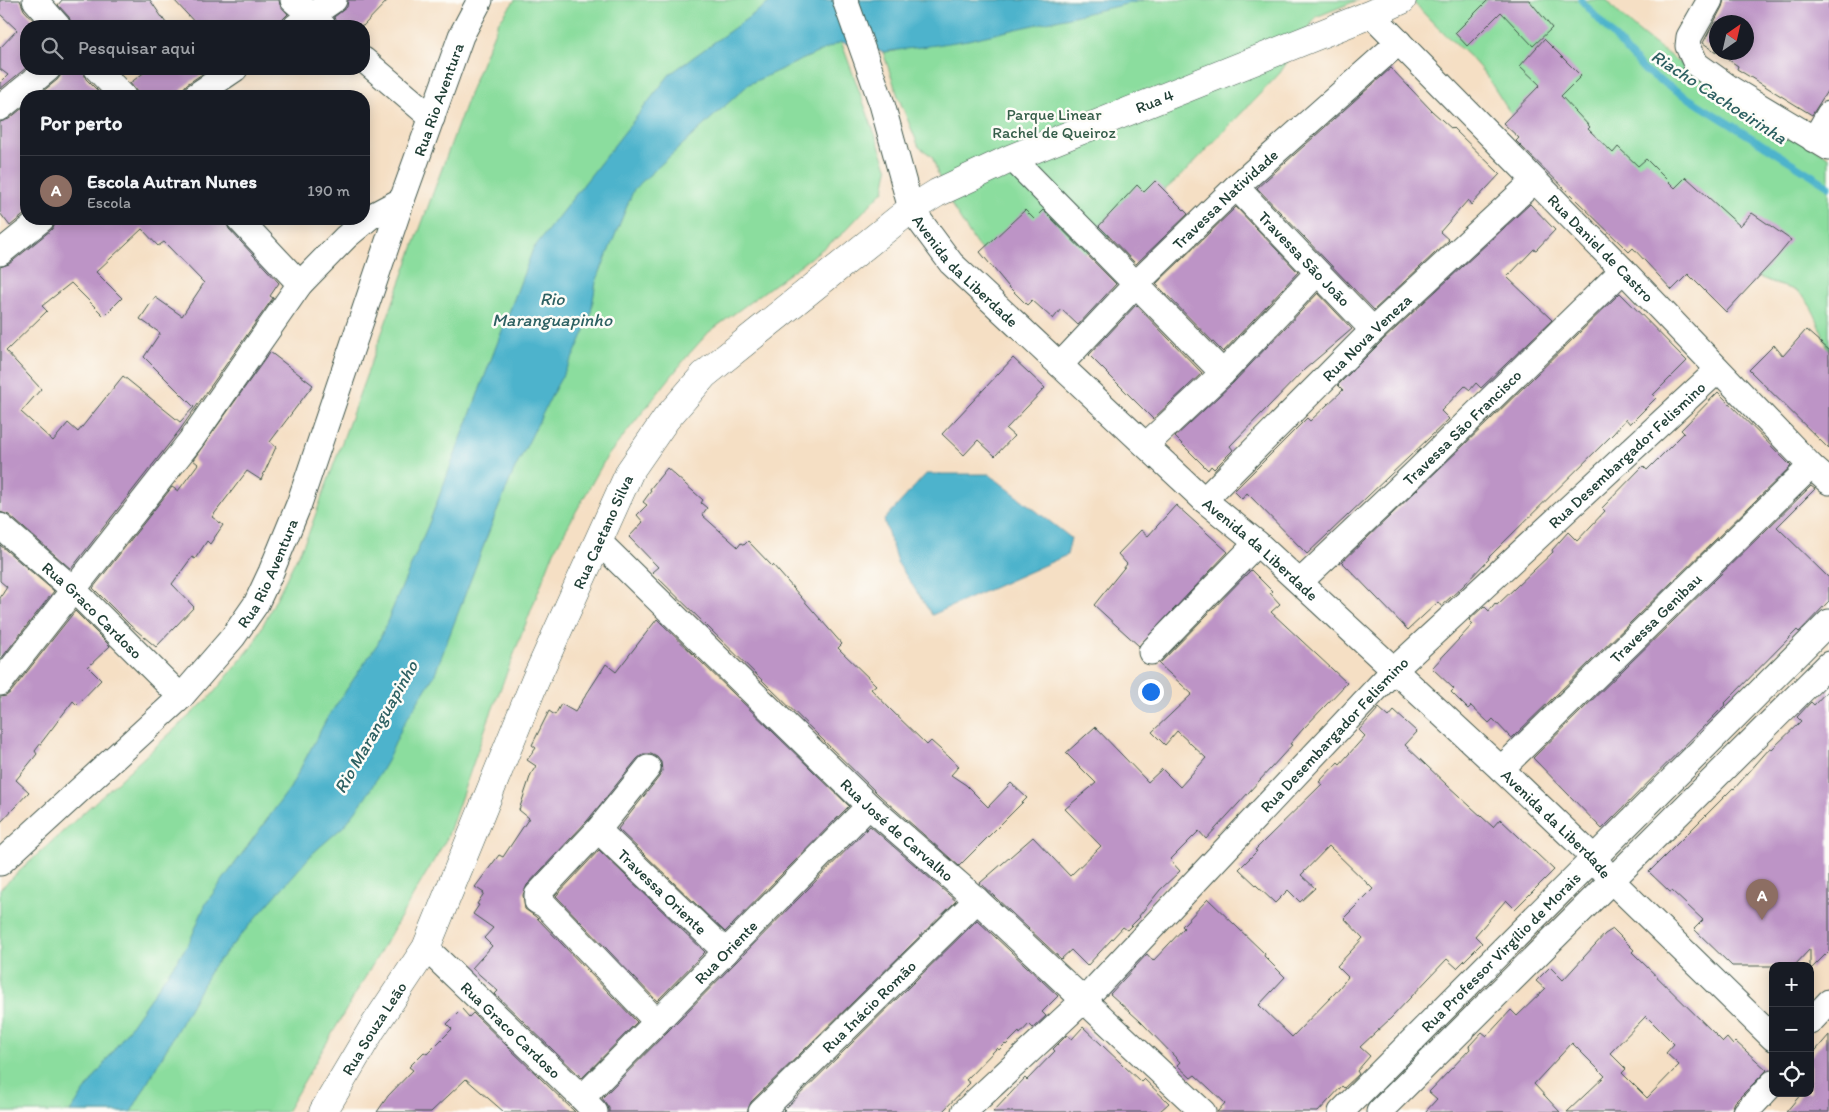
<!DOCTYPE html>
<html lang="pt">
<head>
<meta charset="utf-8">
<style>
	body { margin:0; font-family:Itim,sans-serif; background:#20242c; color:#f1f3f6 }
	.controls { position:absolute; right:15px; bottom:15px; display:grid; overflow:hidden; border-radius:10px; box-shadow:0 2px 12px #0003 }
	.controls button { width:45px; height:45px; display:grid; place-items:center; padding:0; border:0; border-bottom:1px solid #363941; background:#171b24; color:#f1f3f6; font:25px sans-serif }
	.compass { position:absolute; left:1709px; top:15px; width:45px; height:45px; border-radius:50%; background:#171b24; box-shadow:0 2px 12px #0003; rotate:34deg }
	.you { position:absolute; left:1150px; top:691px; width:18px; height:18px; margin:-12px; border:4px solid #fff; border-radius:50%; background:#1a73e8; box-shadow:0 0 0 8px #1a73e833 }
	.badge { display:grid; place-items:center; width:32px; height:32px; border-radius:50%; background:#1f6fb2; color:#fff; font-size:16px; font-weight:700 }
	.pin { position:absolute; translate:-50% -41px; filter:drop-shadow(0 1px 2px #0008) }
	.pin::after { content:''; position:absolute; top:26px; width:18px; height:15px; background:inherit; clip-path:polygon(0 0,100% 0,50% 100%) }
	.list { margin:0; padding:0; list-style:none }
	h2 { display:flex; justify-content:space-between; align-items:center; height:65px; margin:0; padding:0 20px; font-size:21px }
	h2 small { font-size:16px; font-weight:400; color:#9ea1a6 }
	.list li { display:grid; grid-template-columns:32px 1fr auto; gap:15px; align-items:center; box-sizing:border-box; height:70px; padding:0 20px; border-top:1px solid #363941 }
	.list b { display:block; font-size:19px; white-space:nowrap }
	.list p { margin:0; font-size:16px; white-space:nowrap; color:#9ea1a6 }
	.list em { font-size:16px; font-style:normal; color:#9ea1a6 }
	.icon { flex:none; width:28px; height:28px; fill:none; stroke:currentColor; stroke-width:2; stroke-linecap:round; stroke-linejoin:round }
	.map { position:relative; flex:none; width:1829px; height:1112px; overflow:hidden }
	.search { position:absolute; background:#171b24; box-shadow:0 2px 12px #0003; left:20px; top:20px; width:350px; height:55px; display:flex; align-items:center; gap:12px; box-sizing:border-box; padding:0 18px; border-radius:20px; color:#9ea1a6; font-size:19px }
	.panel { position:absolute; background:#171b24; box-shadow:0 2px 12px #0003; left:20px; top:90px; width:350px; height:135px; border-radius:20px }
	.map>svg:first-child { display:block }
	.green { fill:#8bdd9e; stroke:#558d69 }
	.water { fill:#4db3cc; stroke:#367880 }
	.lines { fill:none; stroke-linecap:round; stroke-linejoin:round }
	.stream { stroke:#4db3cc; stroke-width:7 }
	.building { fill:#bd94c6; fill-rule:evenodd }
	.minor-casing { stroke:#3f554a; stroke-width:27 }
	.major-casing { stroke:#3f554a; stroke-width:29 }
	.minor { stroke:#fff; stroke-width:25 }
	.major { stroke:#fff; stroke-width:28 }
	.labels { text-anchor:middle; stroke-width:5; stroke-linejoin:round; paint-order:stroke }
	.street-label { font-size:16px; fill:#1f3d34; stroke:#fdfcf7 }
	.park-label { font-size:16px; fill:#355d49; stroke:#fdfcf7 }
	.water-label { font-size:18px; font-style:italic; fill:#2d6062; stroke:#fdfcf7 }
</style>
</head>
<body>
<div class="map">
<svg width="1829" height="1112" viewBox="0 0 1829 1112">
	<rect width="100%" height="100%" fill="#fdfcf7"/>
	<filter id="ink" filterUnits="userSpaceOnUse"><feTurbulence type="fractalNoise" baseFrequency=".02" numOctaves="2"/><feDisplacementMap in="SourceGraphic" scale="10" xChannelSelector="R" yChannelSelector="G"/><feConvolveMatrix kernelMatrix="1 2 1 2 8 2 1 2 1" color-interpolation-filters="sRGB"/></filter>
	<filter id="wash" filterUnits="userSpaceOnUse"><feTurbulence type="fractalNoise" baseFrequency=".0096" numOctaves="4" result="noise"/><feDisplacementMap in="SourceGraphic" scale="20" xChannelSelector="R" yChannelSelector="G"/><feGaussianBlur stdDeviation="1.12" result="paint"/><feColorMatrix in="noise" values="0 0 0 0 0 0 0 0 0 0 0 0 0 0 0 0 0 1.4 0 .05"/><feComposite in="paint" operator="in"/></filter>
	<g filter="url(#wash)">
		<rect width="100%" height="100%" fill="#f5dfc4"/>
		<g class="green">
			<polygon points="515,0 826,0 888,170 884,190 840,236 709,332 689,354 606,458 554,551 488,721 447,838 286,1112 0,1112 0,889 211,696 253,645 308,535 471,89 498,23"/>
			<polygon points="879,0 1358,0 1316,17 1280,73 1181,176 1099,246 1016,288 1004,277 976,244 955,211 941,184 932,156 919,147 899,99 883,52 896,51"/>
			<path d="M1411 0H1607C1628 26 1655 45 1683 65 1730 98 1779 128 1829 157V352C1821 332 1815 303 1796 291 1791 288 1784 287 1778 285 1767 280 1757 276 1745 273L1526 126 1509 111 1485 74 1472 59 1438 28Z"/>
		</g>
		<g class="water">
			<polygon points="776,0 1144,0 968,40 936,45 883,52 841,42 749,84 634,189 596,282 590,319 574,355 556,387 513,473 493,521 434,676 403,725 387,761 366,797 345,825 313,853 212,968 131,1112 70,1112 189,943 206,903 290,788 326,720 378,643 429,523 533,249 670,74 770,2"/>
			<polygon points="926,474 989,474 1071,538 1067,555 932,615 897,562 884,520"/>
		</g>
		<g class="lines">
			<polyline class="stream" points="1581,0 1645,71 1829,186"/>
		</g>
		<g id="blocks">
			<g class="building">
				<polygon points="0,0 20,0 24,10 39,26 26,26 26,68 0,89 0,83 8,75 0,69 0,48 17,30 0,14"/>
				<polygon points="62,0 150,0 168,26 72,26 69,17 58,5"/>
				<polygon points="174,0 279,0 280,5 288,14 283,19 282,26 198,26"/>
				<polygon points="348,0 388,0 363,26 337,26 334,17 347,7"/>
				<polygon points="1488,0 1529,0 1552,28 1533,46 1501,12 1467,46 1455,33"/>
				<polygon points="1724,0 1829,0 1829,88 1812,115 1737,69 1738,66 1717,52 1746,52 1746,22 1716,22 1716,52 1703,43 1722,7"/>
				<polygon points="1544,39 1581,76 1561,96 1590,127 1588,129 1613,153 1618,147 1638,166 1646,159 1675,188 1686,177 1740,226 1752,213 1791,240 1777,257 1726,312 1688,274 1672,290 1633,248 1629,252 1518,143 1516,141 1519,138 1503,123 1540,85 1520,66"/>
				<polygon points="1391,68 1432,111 1452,129 1453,128 1500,174 1471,205 1468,200 1440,232 1449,240 1374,310 1257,188"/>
				<polygon points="62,69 83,69 86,79 103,96 37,96 57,80 61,75"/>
				<polygon points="149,69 210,69 187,84 177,96 137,96 137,92 130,83"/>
				<polygon points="26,105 26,213 10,226 0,213 0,122 9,119"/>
				<polygon points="1155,181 1188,214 1136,264 1099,226 1137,185 1144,192"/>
				<polygon points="1530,204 1555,230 1536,250 1534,249 1507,277 1552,320 1481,388 1476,383 1470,390 1465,386 1441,411 1449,419 1307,554 1247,493 1242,499 1234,491 1307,418 1310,421 1343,390 1338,385 1383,340"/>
				<polygon points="1236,207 1298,272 1223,352 1156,284"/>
				<polygon points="1025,210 1034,219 1043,210 1116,284 1078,325 1061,309 1053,319 1032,300 1027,305 1008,286 980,252"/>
				<path d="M56 219H225L229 229 279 283 270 296 273 298 179 431 71 569 9 515 0 512V267L9 264 51 230 55 225ZM142 229 158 246 164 242 204 283 182 316 155 297 140 319 160 333 144 357 194 407 180 422 123 376 78 432 68 423 53 441 21 412 41 389 6 351 47 311 42 306 71 283 104 316 122 298 96 272Z"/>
				<polygon points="1318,293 1352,329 1305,369 1230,446 1233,450 1214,469 1211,466 1208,470 1175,437 1233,383"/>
				<polygon points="1620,293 1687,361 1653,395 1656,398 1630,424 1626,419 1614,433 1488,558 1489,559 1462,587 1441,606 1438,602 1408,630 1342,562 1489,421"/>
				<polygon points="1136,305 1202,373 1153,419 1089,355"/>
				<polygon points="1806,330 1829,350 1829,449 1749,370 1774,345 1783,356"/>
				<polygon points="270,352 313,385 270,442 276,447 261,480 247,471 212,517 223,525 210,544 207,541 195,559 192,557 172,584 194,607 156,647 131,626 93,588 172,487 178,491 198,464 193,460"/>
				<polygon points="1013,358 1045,388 1006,429 1014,436 995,456 978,440 964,455 942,434"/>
				<polygon points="1718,392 1791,466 1513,737 1511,738 1493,719 1489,723 1471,706 1468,709 1451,692 1454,689 1432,668 1473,624 1469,620 1484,606 1489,611 1495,603 1497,605 1553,552 1552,550 1568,532 1577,541 1605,511 1602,508 1643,466 1647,470 1684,433 1681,430"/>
				<polygon points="667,468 703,500 701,503 707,508 702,515 738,547 741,543 744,545 748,541 772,566 773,565 842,644 838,648 876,685 871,689 890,709 927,745 931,741 959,766 951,775 966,785 988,807 1011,783 1027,798 959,866 879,795 652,572 658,567 629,537 643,522 637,515 647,505 643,502 651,491 650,489"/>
				<polygon points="1811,486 1815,489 1777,527 1829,578 1829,601 1799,632 1797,630 1724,704 1725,705 1602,829 1533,758"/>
				<polygon points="1176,505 1228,552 1139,646 1094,605 1127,564 1118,554 1141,530 1148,536"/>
				<polygon points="0,545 54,591 0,660 0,598 7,587 0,581"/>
				<polygon points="1251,570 1272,591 1270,593 1280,604 1271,612 1347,683 1303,729 1290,744 1292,745 1206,839 1199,831 1170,860 1180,871 1160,890 1139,916 1140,917 1127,930 1123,927 1087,966 1071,950 1061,959 980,883 1033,837 1070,876 1101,846 1065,809 1096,783 1066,753 1095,727 1148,782 1162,769 1180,787 1206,758 1177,731 1165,745 1152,732 1192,694 1159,664"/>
				<polygon points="75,611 110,646 88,667 101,680 77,705 73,701 35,751 37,754 16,780 29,792 0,823 0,697 6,696 11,692"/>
				<polygon points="657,619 849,806 725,932 618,829 659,777 662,771 661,762 657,757 651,754 643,754 637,759 587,821 527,885 523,895 525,909 536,917 637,1022 582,1078 495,994 498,991 472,968 492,946 484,938 493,928 473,914 479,905 477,904 484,893 475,887 499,855 503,857 529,818 519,810 531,774 536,766 527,760 536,748 532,745 549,711 555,715 561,704 575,712 606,664 616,672"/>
				<polygon points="1829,689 1829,951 1810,970 1810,949 1794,966 1732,966 1694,929 1703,920 1672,891 1670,892 1649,872 1733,788 1734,789 1770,748 1772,749 1801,721 1797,717 1811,702 1814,705"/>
				<polygon points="1379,708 1389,717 1394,711 1417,732 1405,745 1447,785 1493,827 1500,819 1554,870 1515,909 1506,900 1475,936 1482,943 1457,968 1447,959 1391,1018 1360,1047 1370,1056 1357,1071 1359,1074 1344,1088 1342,1086 1318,1112 1217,1112 1225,1103 1195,1075 1191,1078 1177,1065 1180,1062 1140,1021 1110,994 1147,954 1153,961 1184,928 1182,926 1208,899 1265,954 1264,956 1285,977 1259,1005 1292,1037 1335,993 1348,977 1337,966 1363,938 1344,918 1373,889 1329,846 1301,875 1315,888 1300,902 1288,890 1275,903 1239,869 1257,851 1255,850 1266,839 1322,784 1319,782 1338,762 1340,764 1365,736 1359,730"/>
				<polygon points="870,826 956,901 751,1102 747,1112 609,1112 609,1108 602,1098"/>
				<polygon points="599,850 705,952 657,1001 556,896"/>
				<polygon points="977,920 1058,996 1042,1012 1046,1016 1033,1028 1029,1024 1020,1034 1019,1032 1006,1045 1005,1044 999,1050 997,1048 966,1080 970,1083 942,1112 782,1112"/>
				<path d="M1613 929 1634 950 1632 952 1723 1042 1727 1038 1733 1045 1736 1042 1767 1070 1735 1102 1731 1112H1567L1605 1076 1572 1043 1534 1084 1560 1112H1425L1437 1099 1429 1092 1470 1049 1469 1046 1482 1032 1487 1036 1511 1010 1517 1016 1545 989 1536 981 1550 967 1563 980 1605 934ZM1646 1016 1674 1044 1666 1053 1679 1065 1647 1098 1622 1073 1626 1069 1610 1053Z"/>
				<polygon points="462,1009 469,1017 473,1013 575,1112 504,1112 466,1079 431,1112 377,1112 388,1096 413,1070 409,1067 424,1052 427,1054 452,1029 447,1024"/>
				<polygon points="1083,1027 1141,1082 1144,1079 1169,1103 1159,1112 993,1112 1025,1078 1027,1080 1055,1051 1053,1049 1067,1035 1072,1039"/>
				<polygon points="1829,1035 1829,1112 1786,1112 1802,1093 1810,1093 1810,1057"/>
			</g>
		</g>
	</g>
	<g filter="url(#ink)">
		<use href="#blocks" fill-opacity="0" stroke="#3f554a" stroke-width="1"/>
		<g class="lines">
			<g class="minor-casing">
				<g id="minor">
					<polyline points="35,0 58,26"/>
					<polyline points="293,0 323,26"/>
					<path id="s1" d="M845 0 882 104 911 209 951 263 1204 500 1257 543 1501 769 1594 858 1612 881 1773 1038"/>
					<polyline points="1710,0 1689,37 1688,46 1696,64 1731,89 1829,148"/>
					<path id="s2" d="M1371 14 1623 270 1811 466 1829 482"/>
					<polyline points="296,26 334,0"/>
					<polyline points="364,60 432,118"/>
					<polyline points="97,69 123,96"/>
					<polyline points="195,96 235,69"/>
					<polyline points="0,108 48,69"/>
					<polyline points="1814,140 1829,114"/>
					<polyline points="1012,158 1223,373"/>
					<path id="s3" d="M1236 187 1373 330"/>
					<polyline points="239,219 300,284"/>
					<polyline points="0,253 42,219"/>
					<path id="s4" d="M1060 365 1137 283 1236 187 1399 42"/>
					<polyline points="1146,445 1223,373 1317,273"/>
					<path id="s5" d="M1204 500 1373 330 1534 181"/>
					<path id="s6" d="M0 526 74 590 181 697"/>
					<path id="s7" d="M598 541 869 806 977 900 1203 1112"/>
					<path id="s8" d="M1300 582 1413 475 1623 270"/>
					<polyline points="1151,652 1257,543"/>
					<polyline points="0,683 191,440 300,284 346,237 370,217 402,200"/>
					<polyline points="648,768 598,830 537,895 537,901 545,905 657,1022"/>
					<path id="s9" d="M1501 769 1811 466"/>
					<path id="s10" d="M598 830 726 952"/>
					<path id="s11" d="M0 863 181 697 233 637 256 604 271 572 299 504 402 200 461 36 480 0"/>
					<path id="s12" d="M426 948 582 1098 595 1112"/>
					<polyline points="1810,1022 1829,1002"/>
					<path id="s13" d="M582 1098 869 806"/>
					<path id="s14" d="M761 1112 977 900"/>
					<path id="s15" d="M964 1112 1084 1000 1394 670 1718 370"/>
					<path id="s16" d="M1341 1112 1829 622"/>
					<polyline points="1379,1112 1829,664"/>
					<polyline points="1746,1112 1773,1083"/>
				</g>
			</g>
			<g class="major-casing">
				<g id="major">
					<path id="s17" d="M323 1112 372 1029 426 948 535 681 630 471 666 419 704 375 911 209 937 193 1012 158 1371 14 1402 0"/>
				</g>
			</g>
			<use href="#minor" class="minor"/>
			<use href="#major" class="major"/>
		</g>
	</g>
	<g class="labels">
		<g class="street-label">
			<text dy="6" stroke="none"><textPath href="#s11" startOffset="902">Rua Rio Aventura</textPath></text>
			<text dy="6" stroke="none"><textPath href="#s17" startOffset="1366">Rua 4</textPath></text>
			<text dy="6" stroke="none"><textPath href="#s4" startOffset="234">Travessa Natividade</textPath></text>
			<text dy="6" stroke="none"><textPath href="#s2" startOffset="328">Rua Daniel de Castro</textPath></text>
			<text dy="6" stroke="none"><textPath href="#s3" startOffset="99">Travessa São João</textPath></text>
			<text dy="6" stroke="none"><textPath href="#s1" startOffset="302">Avenida da Liberdade</textPath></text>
			<text dy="6" stroke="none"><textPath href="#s5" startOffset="230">Rua Nova Veneza</textPath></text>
			<text dy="6" stroke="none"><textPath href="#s8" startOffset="224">Travessa São Francisco</textPath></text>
			<text dy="6" stroke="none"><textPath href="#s15" startOffset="934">Rua Desembargador Felismino</textPath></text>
			<text dy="6" stroke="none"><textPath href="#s17" startOffset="646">Rua Caetano Silva</textPath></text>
			<text dy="6" stroke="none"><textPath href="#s1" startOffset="708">Avenida da Liberdade</textPath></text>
			<text dy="6" stroke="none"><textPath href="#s11" startOffset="398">Rua Rio Aventura</textPath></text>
			<text dy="6" stroke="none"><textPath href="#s6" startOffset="125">Rua Graco Cardoso</textPath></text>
			<text dy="6" stroke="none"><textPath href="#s9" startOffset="216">Travessa Genibau</textPath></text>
			<text dy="6" stroke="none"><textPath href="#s15" startOffset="529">Rua Desembargador Felismino</textPath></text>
			<text dy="6" stroke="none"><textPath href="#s1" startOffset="1112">Avenida da Liberdade</textPath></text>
			<text dy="6" stroke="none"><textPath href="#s7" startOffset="416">Rua José de Carvalho</textPath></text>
			<text dy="6" stroke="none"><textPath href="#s10" startOffset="89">Travessa Oriente</textPath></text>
			<text dy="6" stroke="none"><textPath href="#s13" startOffset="205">Rua Oriente</textPath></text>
			<text dy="6" stroke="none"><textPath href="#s16" startOffset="226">Rua Professor Virgílio de Morais</textPath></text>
			<text dy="6" stroke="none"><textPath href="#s14" startOffset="151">Rua Inácio Romão</textPath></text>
			<text dy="6" stroke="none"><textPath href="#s17" startOffset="98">Rua Souza Leão</textPath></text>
			<text dy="6" stroke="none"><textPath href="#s12" startOffset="118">Rua Graco Cardoso</textPath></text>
		</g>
		<g class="park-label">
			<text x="1054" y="120">Parque Linear<tspan x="1054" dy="18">Rachel de Queiroz</tspan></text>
		</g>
		<g class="water-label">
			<text transform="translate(1719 97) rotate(33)" y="6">Riacho Cachoeirinha</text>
			<text x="552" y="305">Rio<tspan x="552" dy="21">Maranguapinho</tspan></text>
			<text transform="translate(376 727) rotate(-60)" y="6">Rio Maranguapinho</text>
		</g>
	</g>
</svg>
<div class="controls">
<button>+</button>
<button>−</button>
<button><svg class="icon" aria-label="locate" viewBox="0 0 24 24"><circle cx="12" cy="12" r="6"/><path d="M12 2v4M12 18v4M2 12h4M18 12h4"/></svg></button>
</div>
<svg class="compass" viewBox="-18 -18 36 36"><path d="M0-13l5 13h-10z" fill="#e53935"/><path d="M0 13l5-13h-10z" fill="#9ea1a6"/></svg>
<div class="you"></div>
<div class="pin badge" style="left:1762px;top:920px;background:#8d6e63">A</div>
<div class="search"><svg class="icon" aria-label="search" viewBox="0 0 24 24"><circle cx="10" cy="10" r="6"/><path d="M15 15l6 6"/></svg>Pesquisar aqui</div>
<section class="panel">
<h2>Por perto<small></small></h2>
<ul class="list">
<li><span class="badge" style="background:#8d6e63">A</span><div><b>Escola Autran Nunes</b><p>Escola</p></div><em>190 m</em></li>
</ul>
</section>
</div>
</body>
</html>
